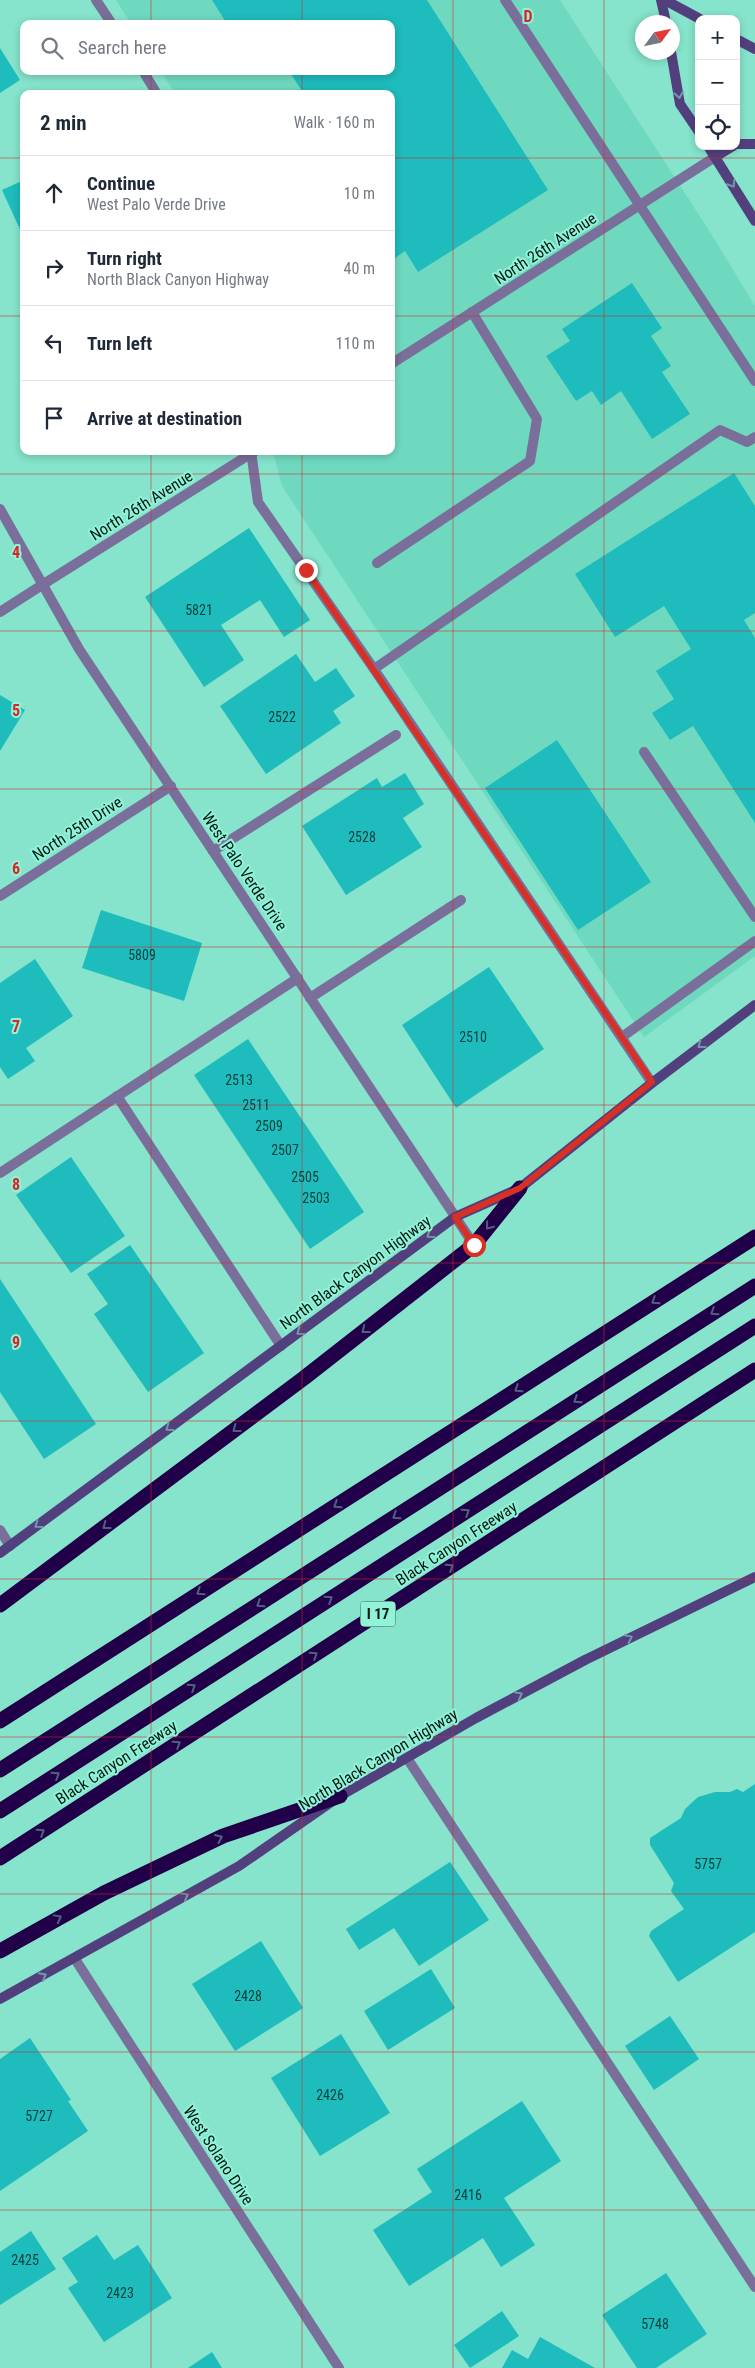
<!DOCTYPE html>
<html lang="en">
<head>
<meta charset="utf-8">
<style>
	body { margin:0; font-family:"Roboto Condensed",sans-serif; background:#f2f2f3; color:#1f2937 }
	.controls { position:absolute; right:15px; top:15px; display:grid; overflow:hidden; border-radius:10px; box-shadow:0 2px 8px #0003 }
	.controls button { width:45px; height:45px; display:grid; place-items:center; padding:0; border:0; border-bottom:1px solid #e0e1e3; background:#fff; color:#1f2937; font:25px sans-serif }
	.compass { position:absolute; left:635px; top:15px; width:45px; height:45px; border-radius:50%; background:#fff; box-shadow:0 2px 8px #0003; rotate:57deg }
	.stop { position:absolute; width:15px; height:15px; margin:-11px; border:4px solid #d93025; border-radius:50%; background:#fff }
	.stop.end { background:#d93025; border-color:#fff; box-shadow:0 1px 5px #0008 }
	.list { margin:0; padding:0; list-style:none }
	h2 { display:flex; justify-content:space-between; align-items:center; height:65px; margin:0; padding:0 20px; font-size:21px }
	h2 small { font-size:16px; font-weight:400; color:#747a83 }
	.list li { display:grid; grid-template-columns:32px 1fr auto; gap:15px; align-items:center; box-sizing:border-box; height:75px; padding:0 20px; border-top:1px solid #e0e1e3 }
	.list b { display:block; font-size:19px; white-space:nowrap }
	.list p { margin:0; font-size:16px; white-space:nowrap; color:#747a83 }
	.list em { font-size:16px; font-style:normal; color:#747a83 }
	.icon { flex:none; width:28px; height:28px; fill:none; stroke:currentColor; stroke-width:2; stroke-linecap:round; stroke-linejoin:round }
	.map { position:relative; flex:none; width:755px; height:2368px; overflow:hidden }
	.search { position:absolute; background:#fff; box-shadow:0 2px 8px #0003; left:20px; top:20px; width:375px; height:55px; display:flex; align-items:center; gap:12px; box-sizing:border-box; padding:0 18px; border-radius:10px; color:#747a83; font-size:19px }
	.panel { position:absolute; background:#fff; box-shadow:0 2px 8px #0003; left:20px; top:90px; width:375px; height:365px; border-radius:10px }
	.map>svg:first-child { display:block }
	.built { fill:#6fd9bf }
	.building { fill:#1ebcbc }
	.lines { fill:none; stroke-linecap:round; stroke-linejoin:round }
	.lane { stroke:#796f9a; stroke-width:10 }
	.street { stroke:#796f9a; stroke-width:10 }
	.secondary { stroke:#52407e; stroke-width:10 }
	.highway { stroke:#210049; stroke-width:15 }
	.oneway { stroke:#7299ab }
	.oneway2 { stroke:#4e6182 }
	.route { stroke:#d93025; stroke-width:6 }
	.grid { fill:none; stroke:#d62828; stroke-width:1; stroke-opacity:0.55 }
	.labels { text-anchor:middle; stroke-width:4; stroke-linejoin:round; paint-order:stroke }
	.number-label { font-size:14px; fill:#08423e }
	.shield { fill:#92f2d8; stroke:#2c5b4f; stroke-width:1 }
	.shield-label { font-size:15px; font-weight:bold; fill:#001a14 }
	.street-label { font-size:16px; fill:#001a14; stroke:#92f2d8 }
	.grid-label { font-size:16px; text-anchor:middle; font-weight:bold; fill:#d62828; stroke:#92f2d8; stroke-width:4; stroke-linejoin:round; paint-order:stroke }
</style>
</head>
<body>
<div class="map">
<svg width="755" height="2368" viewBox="0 0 755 2368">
	<rect width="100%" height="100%" fill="#85e4cb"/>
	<polygon class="built" points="116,0 560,0 710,232 755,306 755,956 644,1037 282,486 273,451 391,451 391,94 175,94 161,71 391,71 391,24 131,24"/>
	<g class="building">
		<polygon points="212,0 427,0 548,190 418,272 405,251 391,261 391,94 304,94 289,71 391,71 391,24 227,24"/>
		<polygon points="0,48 20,80 0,93"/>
		<polygon points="24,180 24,238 2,190"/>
		<polygon points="632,283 662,328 651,336 671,366 662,372 690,414 652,439 621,391 601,405 592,391 576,401 546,356 570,341 562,329"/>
		<polygon points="734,473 755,506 755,613 744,620 755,638 755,823 693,726 670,740 652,713 674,699 656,671 691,649 664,606 615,637 575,574"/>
		<polygon points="249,528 310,620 284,637 260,600 221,625 244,660 204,687 145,597"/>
		<polygon points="296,654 315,682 336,668 355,696 333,711 341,723 266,774 220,706"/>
		<polygon points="0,695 25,710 0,751"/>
		<polygon points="557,740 651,882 578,930 485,788"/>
		<polygon points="405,773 424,804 403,818 422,847 346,895 302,826 377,778 382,787"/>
		<polygon points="101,910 202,943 184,1001 82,968"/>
		<polygon points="35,959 73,1016 26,1048 35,1061 8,1079 0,1067 0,983"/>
		<polygon points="489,967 544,1049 456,1108 402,1025"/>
		<polygon points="248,1039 364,1212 310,1249 194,1075"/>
		<polygon points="71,1157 125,1236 71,1273 16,1195"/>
		<polygon points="130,1245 204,1353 148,1392 94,1314 108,1304 87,1274"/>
		<polygon points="0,1279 96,1424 44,1459 0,1392"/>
		<polygon points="755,1784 755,1932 678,1982 649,1936 651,1931 684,1909 671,1891 674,1883 650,1845 650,1838 681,1818 685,1809 698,1797 715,1792 730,1792 737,1789 743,1792"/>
		<polygon points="450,1862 489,1920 419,1966 394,1928 359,1950 346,1929"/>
		<polygon points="261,1941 303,2008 235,2051 192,1984"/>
		<polygon points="431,1969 455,2008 388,2050 364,2011"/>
		<polygon points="670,2016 699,2059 654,2090 625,2046"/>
		<polygon points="341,2034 390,2113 320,2156 271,2078"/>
		<polygon points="30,2038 71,2100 68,2101 88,2131 0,2191 0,2059"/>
		<polygon points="522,2101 561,2161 504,2198 535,2245 501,2267 483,2238 409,2286 373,2230 432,2192 417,2169"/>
		<polygon points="31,2231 56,2269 0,2305 0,2252"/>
		<polygon points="97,2235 114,2260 138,2245 172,2298 104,2342 68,2288 78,2282 62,2258"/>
		<polygon points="666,2273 707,2334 656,2368 637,2368 602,2315"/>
		<polygon points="502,2311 519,2336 470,2368 454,2345"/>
		<polygon points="540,2337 595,2368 502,2368 512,2350 528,2359"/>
		<polygon points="212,2352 222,2368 188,2368"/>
	</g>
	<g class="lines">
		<g class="lane">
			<polyline points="96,0 112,24"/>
			<polyline points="505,0 755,381"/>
			<polyline points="143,71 157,94"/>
			<polyline points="251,451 258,502 374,669 652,1083"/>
			<polyline points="377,563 530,461 537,419 472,312"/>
			<polyline points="0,612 42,585"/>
			<polyline points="374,669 720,430 747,442 755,437"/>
			<polyline points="644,752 755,917"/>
			<polyline points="213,851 396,735"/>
			<polyline points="310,998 461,900"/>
			<polyline points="622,1037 755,941"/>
			<polyline points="117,1096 281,1346"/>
			<polyline points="0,1173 298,978"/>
			<polyline points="0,1530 10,1546"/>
			<polyline points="407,1758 755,2287"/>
		</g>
		<g class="street">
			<polyline points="391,364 715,157"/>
			<polyline points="0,509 79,649 474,1245"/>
			<polyline points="42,585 255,451"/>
			<polyline points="0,896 171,786"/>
			<polyline points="75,1959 339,2368"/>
		</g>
		<g class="secondary">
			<polyline points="661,0 666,22"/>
			<polyline points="665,0 700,19"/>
			<polyline points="736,39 755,49"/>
			<polyline points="671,52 680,104 699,132"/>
			<polyline points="736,144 755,144"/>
			<polyline points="708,146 755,221"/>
			<polyline points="715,157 733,146"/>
			<polyline points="0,1553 455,1217 520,1188 652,1083 755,1005"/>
			<polyline points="0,1999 239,1866 340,1796 476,1718 585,1660 755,1577"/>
		</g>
		<g class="highway">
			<polyline points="0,1605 304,1378 474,1245 520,1188"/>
			<polyline points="0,1721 755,1237"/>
			<polyline points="0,1770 755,1286"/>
			<polyline points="0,1811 755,1326"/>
			<polyline points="0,1858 755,1370"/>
			<polyline points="0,1951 104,1893 223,1836 340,1796"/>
		</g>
	</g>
	<defs><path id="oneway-chevron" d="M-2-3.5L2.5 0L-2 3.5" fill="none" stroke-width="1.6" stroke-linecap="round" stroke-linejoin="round" transform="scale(1.25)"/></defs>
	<g class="oneway">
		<use href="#oneway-chevron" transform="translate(679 95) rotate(80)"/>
		<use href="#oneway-chevron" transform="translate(732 184) rotate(58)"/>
		<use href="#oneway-chevron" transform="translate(701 1045) rotate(143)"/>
		<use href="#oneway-chevron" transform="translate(430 1235) rotate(144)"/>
		<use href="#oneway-chevron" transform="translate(300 1332) rotate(144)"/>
		<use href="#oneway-chevron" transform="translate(169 1428) rotate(144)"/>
		<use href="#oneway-chevron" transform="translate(38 1525) rotate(144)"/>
		<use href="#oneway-chevron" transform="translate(629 1638) rotate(-26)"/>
		<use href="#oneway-chevron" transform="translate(519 1695) rotate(-28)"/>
		<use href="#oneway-chevron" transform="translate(185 1896) rotate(-29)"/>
		<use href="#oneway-chevron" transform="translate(43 1976) rotate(-28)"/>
	</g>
	<g class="oneway2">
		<use href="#oneway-chevron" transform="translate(489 1226) rotate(129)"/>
		<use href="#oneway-chevron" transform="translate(655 1301) rotate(147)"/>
		<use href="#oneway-chevron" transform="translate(714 1312) rotate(147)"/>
		<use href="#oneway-chevron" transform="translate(365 1330) rotate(142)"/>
		<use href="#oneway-chevron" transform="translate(518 1389) rotate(147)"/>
		<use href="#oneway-chevron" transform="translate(577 1400) rotate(147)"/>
		<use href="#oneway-chevron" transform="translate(236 1429) rotate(143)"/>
		<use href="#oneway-chevron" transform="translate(337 1505) rotate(147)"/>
		<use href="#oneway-chevron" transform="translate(466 1512) rotate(-33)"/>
		<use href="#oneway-chevron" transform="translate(396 1516) rotate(147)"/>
		<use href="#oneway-chevron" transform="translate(106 1526) rotate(143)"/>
		<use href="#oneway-chevron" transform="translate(450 1567) rotate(-33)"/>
		<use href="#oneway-chevron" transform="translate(200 1592) rotate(147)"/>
		<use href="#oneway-chevron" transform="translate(329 1599) rotate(-33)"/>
		<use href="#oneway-chevron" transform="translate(260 1604) rotate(147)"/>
		<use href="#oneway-chevron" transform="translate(314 1655) rotate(-33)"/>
		<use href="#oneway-chevron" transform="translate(192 1687) rotate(-33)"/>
		<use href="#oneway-chevron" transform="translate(177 1744) rotate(-33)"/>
		<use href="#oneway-chevron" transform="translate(56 1775) rotate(-33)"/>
		<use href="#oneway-chevron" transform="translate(41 1832) rotate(-33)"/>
		<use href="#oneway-chevron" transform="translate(219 1838) rotate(-24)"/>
		<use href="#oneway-chevron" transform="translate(58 1918) rotate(-29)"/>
	</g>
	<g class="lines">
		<polyline class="route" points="306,570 652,1082 520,1188 455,1217 474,1245"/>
	</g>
	<path class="grid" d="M151 0V24M302 0V24M453 0V2368M604 0V2368M151 71V94M302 71V94M0 158H24M391 158H755M0 316H24M391 316H755M151 451V2368M302 451V2368M0 474H755M0 631H755M0 789H755M0 947H755M0 1105H755M0 1263H755M0 1421H755M0 1579H755M0 1737H755M0 1894H755M0 2052H755M0 2210H755"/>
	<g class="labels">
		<g class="number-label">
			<text x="199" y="615">5821</text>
			<text x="282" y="722">2522</text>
			<text x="362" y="842">2528</text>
			<text x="142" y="960">5809</text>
			<text x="473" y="1042">2510</text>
			<text x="239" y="1085">2513</text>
			<text x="256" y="1110">2511</text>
			<text x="269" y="1131">2509</text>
			<text x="285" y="1155">2507</text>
			<text x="305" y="1182">2505</text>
			<text x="316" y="1203">2503</text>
			<text x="708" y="1869">5757</text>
			<text x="248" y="2001">2428</text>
			<text x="330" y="2100">2426</text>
			<text x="39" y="2121">5727</text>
			<text x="468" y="2200">2416</text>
			<text x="25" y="2265">2425</text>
			<text x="120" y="2298">2423</text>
			<text x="655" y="2329">5748</text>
		</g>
		<rect class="shield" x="360.5" y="1601.5" width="35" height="25" rx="4"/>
		<g class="shield-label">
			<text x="378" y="1619">I 17</text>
		</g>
		<g class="street-label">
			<text transform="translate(545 248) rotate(-33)" y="6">North 26th Avenue</text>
			<text transform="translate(141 505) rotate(-32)" y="6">North 26th Avenue</text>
			<text transform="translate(77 828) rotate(-33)" y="6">North 25th Drive</text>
			<text transform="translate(245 871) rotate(56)" y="6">West Palo Verde Drive</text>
			<text transform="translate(355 1272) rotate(-36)" y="6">North Black Canyon Highway</text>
			<text transform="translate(456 1543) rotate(-33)" y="6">Black Canyon Freeway</text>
			<text transform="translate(378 1759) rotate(-31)" y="6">North Black Canyon Highway</text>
			<text transform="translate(116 1762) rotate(-33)" y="6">Black Canyon Freeway</text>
			<text transform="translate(219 2155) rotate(57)" y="6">West Solano Drive</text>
		</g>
	</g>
	<g class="grid-label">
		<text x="528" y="22">D</text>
		<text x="16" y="558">4</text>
		<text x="16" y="716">5</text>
		<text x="16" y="874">6</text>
		<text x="16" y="1032">7</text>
		<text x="16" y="1190">8</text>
		<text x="16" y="1348">9</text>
	</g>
</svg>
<div class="controls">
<button>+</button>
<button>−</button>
<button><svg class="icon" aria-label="locate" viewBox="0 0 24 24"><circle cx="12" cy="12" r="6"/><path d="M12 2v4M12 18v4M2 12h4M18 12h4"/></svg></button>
</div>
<svg class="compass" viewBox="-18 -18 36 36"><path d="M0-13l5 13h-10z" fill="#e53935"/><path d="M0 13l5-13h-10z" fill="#747a83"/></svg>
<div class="stop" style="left:474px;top:1245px"></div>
<div class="stop end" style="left:306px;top:570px"></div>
<div class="search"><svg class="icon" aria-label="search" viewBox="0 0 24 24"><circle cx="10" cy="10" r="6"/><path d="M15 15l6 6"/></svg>Search here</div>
<section class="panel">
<h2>2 min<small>Walk · 160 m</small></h2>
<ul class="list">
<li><svg class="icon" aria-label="ahead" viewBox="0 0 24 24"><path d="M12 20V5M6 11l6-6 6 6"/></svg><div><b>Continue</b><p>West Palo Verde Drive</p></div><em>10 m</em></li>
<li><svg class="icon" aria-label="right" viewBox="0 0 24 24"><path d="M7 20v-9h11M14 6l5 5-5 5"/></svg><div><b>Turn right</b><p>North Black Canyon Highway</p></div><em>40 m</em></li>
<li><svg class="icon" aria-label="left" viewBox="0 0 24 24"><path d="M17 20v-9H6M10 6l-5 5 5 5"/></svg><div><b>Turn left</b></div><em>110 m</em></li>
<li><svg class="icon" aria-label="arrive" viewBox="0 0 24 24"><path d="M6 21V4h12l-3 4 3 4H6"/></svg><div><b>Arrive at destination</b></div></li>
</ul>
</section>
</div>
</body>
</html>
